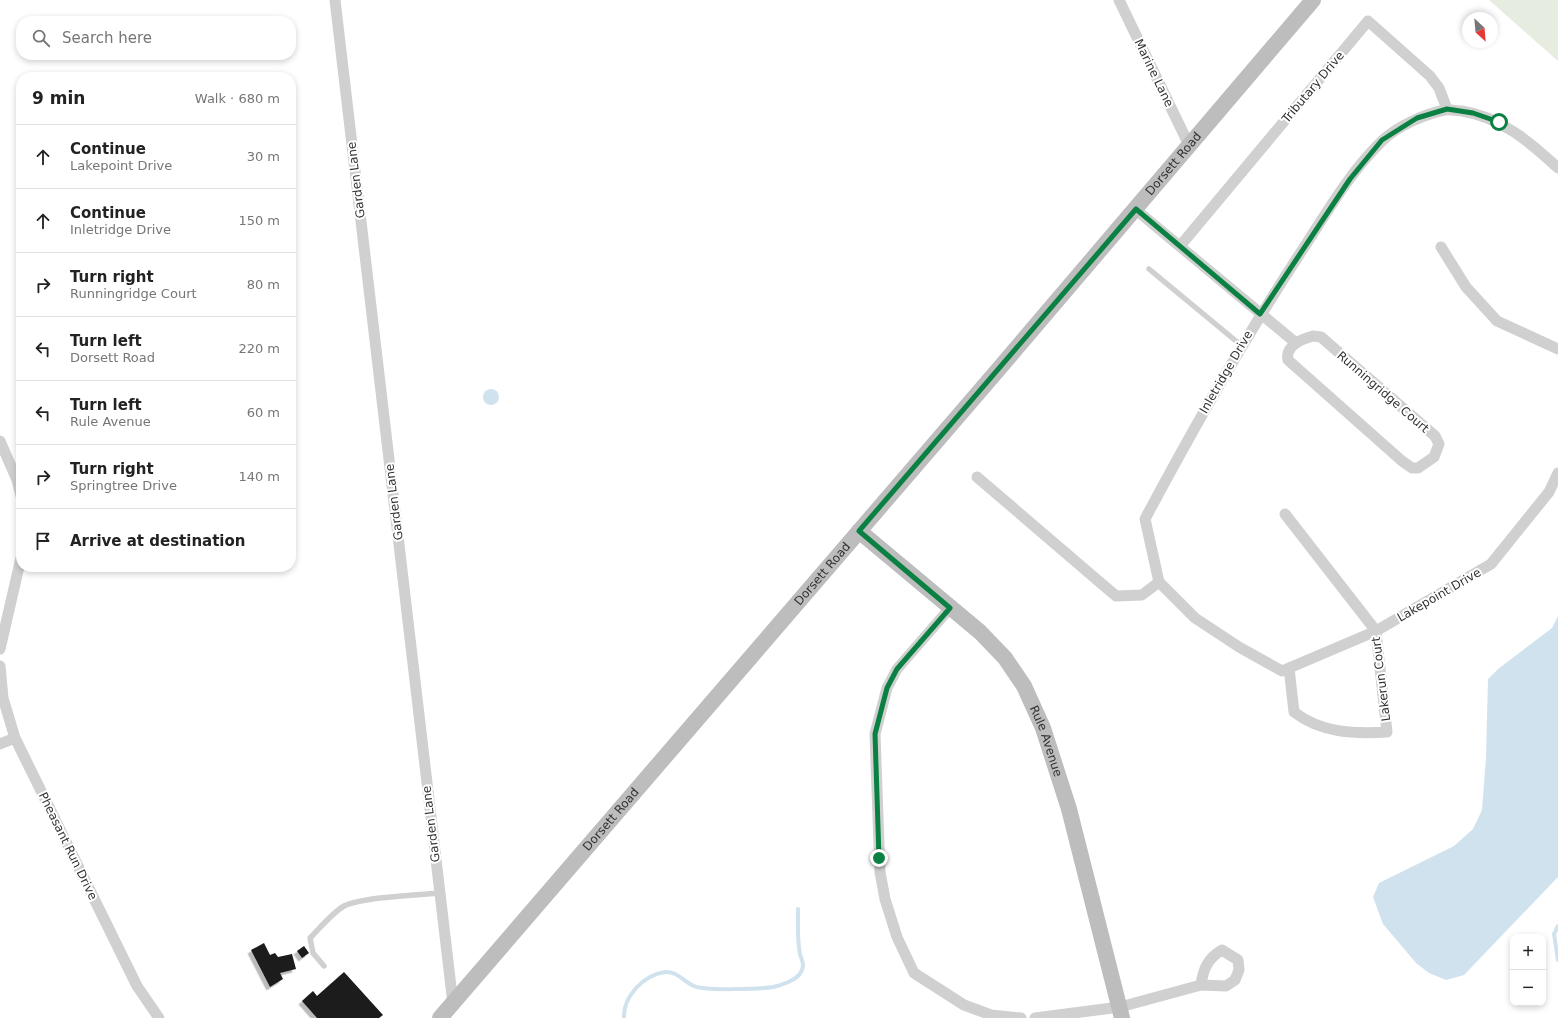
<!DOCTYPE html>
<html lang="en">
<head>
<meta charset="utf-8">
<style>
	body { margin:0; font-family:"DejaVu Sans",sans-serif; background:#f6f6f6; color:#222 }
	.controls { position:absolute; right:12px; bottom:12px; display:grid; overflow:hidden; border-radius:8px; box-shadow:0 2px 6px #0003 }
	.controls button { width:36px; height:36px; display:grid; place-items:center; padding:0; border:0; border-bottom:1px solid #e0e0e0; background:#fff; color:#222; font:20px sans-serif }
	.compass { position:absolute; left:1462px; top:12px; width:36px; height:36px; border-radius:50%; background:#fff; box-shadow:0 2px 6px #0003; rotate:154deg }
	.stop { position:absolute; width:12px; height:12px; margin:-9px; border:3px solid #0b8043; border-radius:50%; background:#fff }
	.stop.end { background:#0b8043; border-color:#fff; box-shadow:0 1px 4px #0008 }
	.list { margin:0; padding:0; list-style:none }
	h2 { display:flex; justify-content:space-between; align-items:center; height:52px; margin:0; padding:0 16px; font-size:17px }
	h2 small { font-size:13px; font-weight:400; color:#767676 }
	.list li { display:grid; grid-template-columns:26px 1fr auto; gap:12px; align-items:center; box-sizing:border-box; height:64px; padding:0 16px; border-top:1px solid #e0e0e0 }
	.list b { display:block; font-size:15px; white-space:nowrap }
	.list p { margin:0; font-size:13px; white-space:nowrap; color:#767676 }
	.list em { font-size:13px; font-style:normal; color:#767676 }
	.icon { flex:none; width:22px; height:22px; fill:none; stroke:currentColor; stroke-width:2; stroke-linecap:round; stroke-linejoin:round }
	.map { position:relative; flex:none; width:1558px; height:1018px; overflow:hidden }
	.search { position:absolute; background:#fff; box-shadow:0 2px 6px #0003; left:16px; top:16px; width:280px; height:44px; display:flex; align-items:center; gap:10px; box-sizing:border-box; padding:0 14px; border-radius:16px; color:#767676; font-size:15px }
	.panel { position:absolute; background:#fff; box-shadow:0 2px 6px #0003; left:16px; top:72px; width:280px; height:500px; border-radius:16px }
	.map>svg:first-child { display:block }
	.green { fill:#e6ecdf }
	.water { fill:#cfe2ee }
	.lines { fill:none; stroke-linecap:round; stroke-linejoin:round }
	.stream { stroke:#cfe2ee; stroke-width:4 }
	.building { fill:#1a1a1a; filter:url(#shadow) }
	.lane { stroke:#d0d0d0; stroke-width:5.5 }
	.street { stroke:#d0d0d0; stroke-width:11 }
	.secondary { stroke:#bdbdbd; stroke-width:16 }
	.route { stroke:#0b8043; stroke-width:5 }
	.labels { text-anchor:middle; stroke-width:4; stroke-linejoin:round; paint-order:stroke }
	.street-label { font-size:12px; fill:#333; stroke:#fff }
</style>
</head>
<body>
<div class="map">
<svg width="1558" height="1018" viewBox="0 0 1558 1018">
	<defs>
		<filter id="shadow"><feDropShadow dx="-3.5" dy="3.5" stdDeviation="0" flood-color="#0004"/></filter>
	</defs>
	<rect width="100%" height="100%" fill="#fff"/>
	<polygon class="green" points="1489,0 1558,0 1558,61"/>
	<g class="water">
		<circle cx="491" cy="397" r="8"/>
		<polygon points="1558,616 1558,877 1464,975 1446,980 1429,973 1416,963 1383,924 1373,897 1379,883 1454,846 1473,829 1482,810 1486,757 1488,679 1498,669 1552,628"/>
	</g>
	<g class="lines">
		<g class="stream">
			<polyline points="1558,926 1554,934 1558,960"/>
			<path d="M624 1018C623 997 643 975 665 972 677 971 684 982 694 986 704 991 760 989 773 987 782 985 797 980 801 972 805 965 802 961 800 954 797 939 798 924 798 909"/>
		</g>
	</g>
	<g class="building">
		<polygon points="264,943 270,955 275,953 278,957 292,954 296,969 280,973 283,979 270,987 251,950"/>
		<polygon points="304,946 309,953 302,958 297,951"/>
		<polygon points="344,972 383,1015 379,1018 317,1018 302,1001 313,991 317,996"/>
	</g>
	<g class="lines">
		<g class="lane">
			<polyline points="1149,269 1242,346"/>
			<path d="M324 966 313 953 310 938C320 928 332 913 344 906 363 897 417 895 440 893"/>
		</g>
		<g class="street">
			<polyline points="335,0 453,1004"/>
			<polyline points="1119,0 1189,145"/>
			<path d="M1558 168C1530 142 1501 117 1462 111 1456 111 1450 109 1445 110 1425 114 1397 126 1382 141 1350 172 1327 212 1303 249 1245 337 1194 427 1145 519L1159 582 1195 618 1239 647 1282 671 1376 631 1491 564 1549 492 1558 473"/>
			<polyline points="1135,209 1296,343"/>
			<polyline points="1180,246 1368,21 1430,76 1439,88 1447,109"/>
			<polyline points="1441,247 1466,287 1497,321 1558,349"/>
			<path d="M1313 336 1321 337 1435 436 1439 444 1434 457 1418 468H1412L1402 461 1288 360C1285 346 1302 339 1313 336Z"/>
			<polyline points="0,441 17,480 21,496"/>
			<polyline points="977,477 1116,596 1142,595 1159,582"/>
			<path d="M1285 514 1376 631 1387 732C1354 734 1321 733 1294 712L1289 668"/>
			<polyline points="950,608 897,669 887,688 875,734 880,872 885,899 897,937 914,973 964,1005 991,1015 1021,1018"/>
			<polyline points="0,649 21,558"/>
			<polyline points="0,666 3,698 15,738 137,986 159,1018"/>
			<polyline points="0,744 15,738"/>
			<path d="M1035 1018 1120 1007 1201 985 1226 986 1235 980 1239 970 1238 960 1222 950C1208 958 1203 969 1201 985"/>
		</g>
		<g class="secondary">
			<path id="s1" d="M859 531 980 632 1005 658 1024 686 1043 728 1069 809 1122 1018"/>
			<path id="s2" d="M440 1018 997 371 1313 0"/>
		</g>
	</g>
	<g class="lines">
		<polyline class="route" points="879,858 875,734 887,688 897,669 950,608 859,531 1136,209 1260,314 1350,179 1382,140 1417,118 1447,109 1473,113 1499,122"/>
	</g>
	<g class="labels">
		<g class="street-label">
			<text transform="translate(1154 73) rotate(64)" y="4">Marine Lane</text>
			<text transform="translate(1313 87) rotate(-50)" y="4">Tributary Drive</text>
			<text dy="4" stroke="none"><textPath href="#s2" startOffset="1126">Dorsett Road</textPath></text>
			<text transform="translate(356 180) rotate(-97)" y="4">Garden Lane</text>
			<text transform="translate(1226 372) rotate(-60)" y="4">Inletridge Drive</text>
			<text transform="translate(1383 392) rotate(41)" y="4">Runningridge Court</text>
			<text transform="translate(394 502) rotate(-97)" y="4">Garden Lane</text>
			<text dy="4" stroke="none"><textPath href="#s2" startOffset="586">Dorsett Road</textPath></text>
			<text transform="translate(1439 595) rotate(-30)" y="4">Lakepoint Drive</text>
			<text transform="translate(1381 679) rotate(-97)" y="4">Lakerun Court</text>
			<text dy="4" stroke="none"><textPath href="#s1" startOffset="287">Rule Avenue</textPath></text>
			<text dy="4" stroke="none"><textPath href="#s2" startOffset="262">Dorsett Road</textPath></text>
			<text transform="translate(431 824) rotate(-97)" y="4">Garden Lane</text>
			<text transform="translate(68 846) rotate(64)" y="4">Pheasant Run Drive</text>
		</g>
	</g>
</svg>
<div class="controls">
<button>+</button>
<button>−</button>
</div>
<svg class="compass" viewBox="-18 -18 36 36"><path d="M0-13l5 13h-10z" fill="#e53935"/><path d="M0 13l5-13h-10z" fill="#767676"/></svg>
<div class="stop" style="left:1499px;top:122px"></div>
<div class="stop end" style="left:879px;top:858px"></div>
<div class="search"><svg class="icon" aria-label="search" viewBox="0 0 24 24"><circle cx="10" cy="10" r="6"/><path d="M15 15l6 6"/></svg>Search here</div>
<section class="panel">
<h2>9 min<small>Walk · 680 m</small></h2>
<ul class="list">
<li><svg class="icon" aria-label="ahead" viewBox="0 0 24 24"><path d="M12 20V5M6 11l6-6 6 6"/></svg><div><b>Continue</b><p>Lakepoint Drive</p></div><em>30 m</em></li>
<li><svg class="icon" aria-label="ahead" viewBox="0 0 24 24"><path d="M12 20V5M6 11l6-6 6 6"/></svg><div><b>Continue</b><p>Inletridge Drive</p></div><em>150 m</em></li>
<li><svg class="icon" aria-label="right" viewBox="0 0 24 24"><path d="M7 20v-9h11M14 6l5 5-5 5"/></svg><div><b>Turn right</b><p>Runningridge Court</p></div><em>80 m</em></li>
<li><svg class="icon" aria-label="left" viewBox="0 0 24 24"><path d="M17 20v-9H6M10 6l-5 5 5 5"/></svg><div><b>Turn left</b><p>Dorsett Road</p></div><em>220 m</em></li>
<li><svg class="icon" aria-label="left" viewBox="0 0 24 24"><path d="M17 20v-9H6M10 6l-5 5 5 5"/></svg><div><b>Turn left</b><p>Rule Avenue</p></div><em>60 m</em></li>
<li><svg class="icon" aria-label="right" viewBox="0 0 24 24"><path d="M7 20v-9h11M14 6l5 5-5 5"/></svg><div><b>Turn right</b><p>Springtree Drive</p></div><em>140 m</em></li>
<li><svg class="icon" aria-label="arrive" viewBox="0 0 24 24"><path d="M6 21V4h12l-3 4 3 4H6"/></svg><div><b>Arrive at destination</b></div></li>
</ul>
</section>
</div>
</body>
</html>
